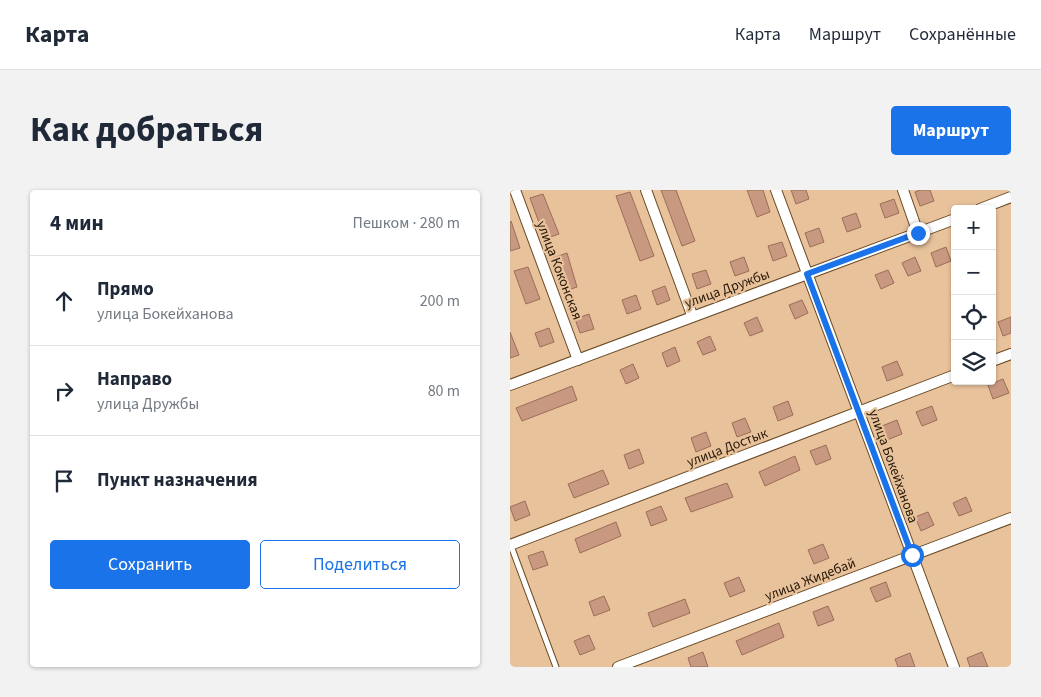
<!DOCTYPE html>
<html lang="ru">
<head>
<meta charset="utf-8">
<style>
	body { margin:0; font-family:"Source Sans 3",sans-serif; background:#f2f2f3; color:#1f2937 }
	.controls { position:absolute; right:15px; top:15px; display:grid; overflow:hidden; border-radius:5px; box-shadow:0 1px 4px #0004 }
	.controls button { width:45px; height:45px; display:grid; place-items:center; padding:0; border:0; border-bottom:1px solid #e0e1e3; background:#fff; color:#1f2937; font:25px sans-serif }
	.stop { position:absolute; width:15px; height:15px; margin:-11px; border:4px solid #1a73e8; border-radius:50%; background:#fff }
	.stop.end { background:#1a73e8; border-color:#fff; box-shadow:0 1px 5px #0008 }
	.list { margin:0; padding:0; list-style:none }
	h2 { display:flex; justify-content:space-between; align-items:center; height:65px; margin:0; padding:0 20px; font-size:21px }
	h2 small { font-size:16px; font-weight:400; color:#747a83 }
	.list li { display:grid; grid-template-columns:32px 1fr auto; gap:15px; align-items:center; box-sizing:border-box; height:90px; padding:0 20px; border-top:1px solid #e0e1e3 }
	.list b { display:block; font-size:19px; white-space:nowrap }
	.list p { margin:0; font-size:16px; white-space:nowrap; color:#747a83 }
	.list em { font-size:16px; font-style:normal; color:#747a83 }
	.actions { display:flex; gap:10px; padding:15px 20px }
	.actions a { flex:1; padding:11px 0; border:1px solid #1a73e8; border-radius:5px; text-align:center; font-size:18px; color:#1a73e8 }
	.actions .main { background:#1a73e8; color:#fff }
	.icon { flex:none; width:28px; height:28px; fill:none; stroke:currentColor; stroke-width:2; stroke-linecap:round; stroke-linejoin:round }
	.map { position:relative; flex:none; width:501px; height:477px; overflow:hidden; border-radius:5px }
	header { display:flex; align-items:center; gap:30px; box-sizing:border-box; height:70px; padding:0 25px; background:#fff; border-bottom:1px solid #e0e1e3 }
	header strong { font-size:24px }
	nav { display:flex; gap:28px; margin-inline-start:auto; font-size:18px }
	.intro { display:flex; align-items:center; justify-content:space-between; box-sizing:border-box; height:120px; padding:0 30px }
	h1 { margin:0; font-size:35px }
	.button { padding:12px 22px; border-radius:5px; background:#1a73e8; color:#fff; font-size:18px; font-weight:700 }
	main { display:flex; gap:30px; padding:0 30px }
	aside { flex:1; background:#fff; border-radius:5px; box-shadow:0 1px 4px #0004 }
	.map>svg:first-child { display:block }
	.building { fill:#c89880; stroke:#9b6e57 }
	.lines { fill:none; stroke-linecap:round; stroke-linejoin:round }
	.service-casing { stroke:#6a4a26; stroke-width:7 }
	.minor-casing { stroke:#6a4a26; stroke-width:12 }
	.service { stroke:#fff; stroke-width:5 }
	.minor { stroke:#fff; stroke-width:10 }
	.route { stroke:#1a73e8; stroke-width:6 }
	.labels { text-anchor:middle; stroke-width:4.5; stroke-linejoin:round; paint-order:stroke }
	.street-label { font-size:14px; fill:#241607; stroke:#e8c29b }
</style>
</head>
<body>
<header>
<strong>Карта</strong>
<nav><a>Карта</a><a>Маршрут</a><a>Сохранённые</a></nav>
</header>
<div class="intro"><h1>Как добраться</h1><a class="button">Маршрут</a></div>
<main>
<aside>
<h2>4 мин<small>Пешком · 280 m</small></h2>
<ul class="list">
<li><svg class="icon" aria-label="ahead" viewBox="0 0 24 24"><path d="M12 20V5M6 11l6-6 6 6"/></svg><div><b>Прямо</b><p>улица Бокейханова</p></div><em>200 m</em></li>
<li><svg class="icon" aria-label="right" viewBox="0 0 24 24"><path d="M7 20v-9h11M14 6l5 5-5 5"/></svg><div><b>Направо</b><p>улица Дружбы</p></div><em>80 m</em></li>
<li><svg class="icon" aria-label="arrive" viewBox="0 0 24 24"><path d="M6 21V4h12l-3 4 3 4H6"/></svg><div><b>Пункт назначения</b></div></li>
</ul>
<div class="actions"><a class="main">Сохранить</a><a>Поделиться</a></div>
</aside>
<div class="map">
<svg width="501" height="477" viewBox="0 0 501 477">
	<rect width="100%" height="100%" fill="#e8c29b"/>
	<g class="building">
		<polygon points="151,0 166,0 185,51 172,56"/>
		<polygon points="237,0 253,0 260,22 247,27"/>
		<polygon points="281,0 296,0 299,9 286,14"/>
		<polygon points="410,0 420,0 424,11 410,16 405,2"/>
		<polygon points="120,2 144,66 130,71 106,6"/>
		<polygon points="33,4 49,44 35,49 20,8"/>
		<polygon points="384,9 389,23 375,28 370,14"/>
		<polygon points="346,23 351,37 337,42 332,28"/>
		<polygon points="1,31 10,58 0,61 0,32"/>
		<polygon points="309,38 314,52 300,57 295,43"/>
		<polygon points="272,52 277,66 263,71 258,56"/>
		<polygon points="436,57 441,71 426,77 421,63"/>
		<polygon points="57,63 67,97 53,102 43,68"/>
		<polygon points="234,67 239,81 225,86 220,72"/>
		<polygon points="405,67 411,81 398,86 392,73"/>
		<polygon points="18,77 30,109 16,114 4,81"/>
		<polygon points="196,80 201,94 187,99 182,84"/>
		<polygon points="378,80 384,93 371,99 365,85"/>
		<polygon points="155,96 160,110 147,115 142,101"/>
		<polygon points="126,105 131,119 117,124 112,110"/>
		<polygon points="292,110 298,123 285,129 279,115"/>
		<polygon points="79,124 84,139 70,143 65,129"/>
		<polygon points="247,127 253,141 240,146 234,133"/>
		<polygon points="501,127 501,143 493,146 488,132"/>
		<polygon points="39,138 44,152 30,157 25,143"/>
		<polygon points="0,142 9,165 0,168"/>
		<polygon points="200,146 206,160 193,165 187,152"/>
		<polygon points="165,157 170,171 157,177 152,163"/>
		<polygon points="387,171 393,185 377,191 372,177"/>
		<polygon points="123,174 129,188 116,194 110,180"/>
		<polygon points="493,189 499,203 483,209 478,195"/>
		<polygon points="62,196 67,210 12,231 6,218"/>
		<polygon points="278,211 283,225 268,231 263,217"/>
		<polygon points="422,216 427,230 412,236 406,222"/>
		<polygon points="235,228 241,242 227,247 222,233"/>
		<polygon points="387,230 392,244 377,250 372,236"/>
		<polygon points="196,242 201,256 186,262 181,248"/>
		<polygon points="316,255 321,269 306,275 300,261"/>
		<polygon points="129,259 134,273 119,279 114,265"/>
		<polygon points="285,266 290,280 255,296 249,282"/>
		<polygon points="93,280 99,294 64,308 58,294"/>
		<polygon points="217,293 223,307 181,322 175,308"/>
		<polygon points="456,307 462,321 449,326 443,313"/>
		<polygon points="15,311 20,325 5,331 0,317"/>
		<polygon points="151,316 157,330 141,336 136,322"/>
		<polygon points="418,322 424,335 411,341 405,327"/>
		<polygon points="106,332 111,346 70,363 65,349"/>
		<polygon points="313,354 319,368 304,374 298,360"/>
		<polygon points="33,361 38,375 23,380 18,366"/>
		<polygon points="229,387 235,401 220,407 214,393"/>
		<polygon points="376,392 381,406 366,412 360,398"/>
		<polygon points="94,406 100,420 84,426 79,412"/>
		<polygon points="175,409 180,423 143,437 138,423"/>
		<polygon points="318,416 324,430 308,436 303,422"/>
		<polygon points="269,433 274,447 232,465 226,451"/>
		<polygon points="79,445 85,459 70,465 64,451"/>
		<polygon points="193,462 198,477 181,477 178,468"/>
		<polygon points="472,462 478,477 460,477 457,468"/>
		<polygon points="400,463 405,477 388,477 385,469"/>
	</g>
	<g class="lines">
		<g class="service-casing">
			<polyline id="service" points="0,353 46,477"/>
		</g>
		<g class="minor-casing">
			<g id="minor">
				<polyline points="5,0 68,170"/>
				<polyline points="136,0 182,125"/>
				<polyline points="266,0 444,477"/>
				<polyline points="393,0 408,43"/>
				<polyline points="470,19 501,7"/>
				<polyline points="482,171 501,164"/>
				<polyline points="0,195 445,29"/>
				<polyline points="0,355 445,185"/>
				<polyline points="108,477 501,328"/>
			</g>
		</g>
		<use href="#service" class="service"/>
		<use href="#minor" class="minor"/>
	</g>
	<g class="lines">
		<polyline class="route" points="402,365 297,84 408,43"/>
	</g>
	<g class="labels">
		<g class="street-label">
			<text transform="translate(50 80) rotate(69)" y="5">улица Коконская</text>
			<text transform="translate(217 98) rotate(-20)" y="5">улица Дружбы</text>
			<text transform="translate(217 257) rotate(-21)" y="5">улица Достык</text>
			<text transform="translate(384 276) rotate(70)" y="5">улица Бокейханова</text>
			<text transform="translate(300 389) rotate(-21)" y="5">улица Жидебай</text>
		</g>
	</g>
</svg>
<div class="controls">
<button>+</button>
<button>−</button>
<button><svg class="icon" aria-label="locate" viewBox="0 0 24 24"><circle cx="12" cy="12" r="6"/><path d="M12 2v4M12 18v4M2 12h4M18 12h4"/></svg></button>
<button><svg class="icon" aria-label="layers" viewBox="0 0 24 24"><path d="M12 4l9 5-9 5-9-5zM3 14l9 5 9-5"/></svg></button>
</div>
<div class="stop" style="left:402px;top:365px"></div>
<div class="stop end" style="left:408px;top:43px"></div>
</div>
</main>
</body>
</html>
